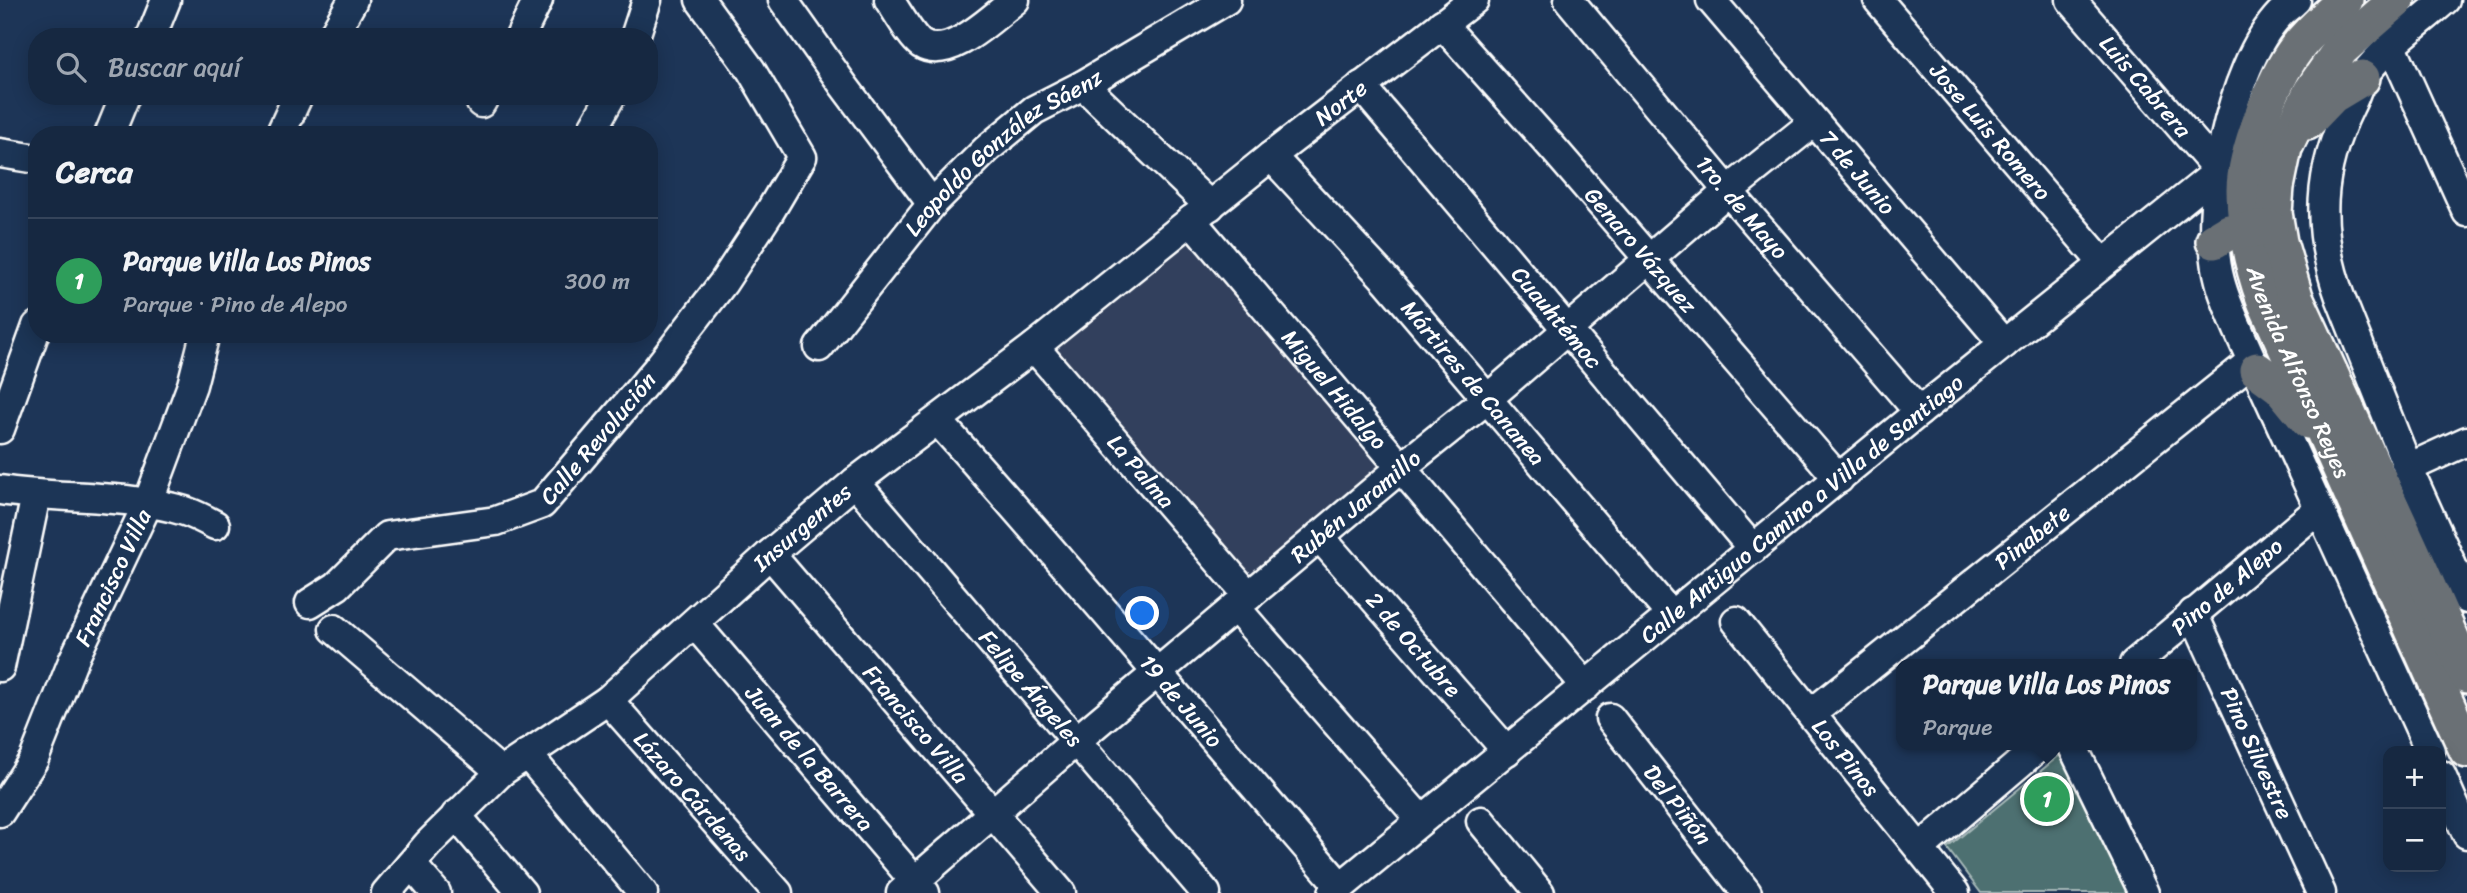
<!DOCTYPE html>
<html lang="es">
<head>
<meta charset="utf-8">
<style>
	body { margin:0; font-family:Sriracha,sans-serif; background:#1f3048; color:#f1f3f6 }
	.controls { position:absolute; right:21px; bottom:21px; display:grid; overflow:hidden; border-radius:14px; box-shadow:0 4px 18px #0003 }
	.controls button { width:63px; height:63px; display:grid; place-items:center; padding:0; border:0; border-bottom:2px solid #35445a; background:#162841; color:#f1f3f6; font:35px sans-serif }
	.you { position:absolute; left:1143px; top:614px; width:24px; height:24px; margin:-18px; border:5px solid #fff; border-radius:50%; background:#1a73e8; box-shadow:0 0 0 10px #1a73e833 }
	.badge { display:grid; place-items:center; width:46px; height:46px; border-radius:50%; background:#ffd166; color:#fff; font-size:23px; font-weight:700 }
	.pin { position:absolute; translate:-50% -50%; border:4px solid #fff; box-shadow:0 2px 7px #0006 }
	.popup { position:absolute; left:1896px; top:659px; width:301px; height:91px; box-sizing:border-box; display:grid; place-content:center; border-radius:14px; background:#162841; filter:drop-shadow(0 2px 5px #0005); font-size:23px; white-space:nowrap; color:#9ea6b1 }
	.popup b { font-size:26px; color:#f1f3f6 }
	.popup::after { content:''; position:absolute; left:50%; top:100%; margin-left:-14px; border:14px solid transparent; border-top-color:#162841 }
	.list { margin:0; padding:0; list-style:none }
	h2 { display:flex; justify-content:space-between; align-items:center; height:91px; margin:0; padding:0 28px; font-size:30px }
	h2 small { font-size:23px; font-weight:400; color:#9ea6b1 }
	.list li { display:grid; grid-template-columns:46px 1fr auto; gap:21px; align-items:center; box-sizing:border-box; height:126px; padding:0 28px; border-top:2px solid #35445a }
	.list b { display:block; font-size:26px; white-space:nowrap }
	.list p { margin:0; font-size:23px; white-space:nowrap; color:#9ea6b1 }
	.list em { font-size:23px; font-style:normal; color:#9ea6b1 }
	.icon { flex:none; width:38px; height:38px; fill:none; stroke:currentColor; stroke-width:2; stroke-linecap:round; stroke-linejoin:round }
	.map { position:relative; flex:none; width:2467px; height:893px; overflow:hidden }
	.search { position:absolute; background:#162841; box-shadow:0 4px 18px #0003; left:28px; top:28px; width:630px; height:77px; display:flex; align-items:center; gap:18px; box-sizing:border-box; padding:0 24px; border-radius:28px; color:#9ea6b1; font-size:26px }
	.panel { position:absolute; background:#162841; box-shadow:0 4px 18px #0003; left:28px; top:126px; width:630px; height:217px; border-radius:28px }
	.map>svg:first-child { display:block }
	.built { fill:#31415d }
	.green { fill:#4e7071; stroke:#a6b8b8; stroke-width:2 }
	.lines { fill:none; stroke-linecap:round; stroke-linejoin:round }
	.minor-casing { stroke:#fff; stroke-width:33 }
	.major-casing { stroke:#fff; stroke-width:40 }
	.minor { stroke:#1d3557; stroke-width:28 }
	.major { stroke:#6a7074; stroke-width:35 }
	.labels { text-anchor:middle; stroke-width:5; stroke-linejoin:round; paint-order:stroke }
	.street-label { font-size:23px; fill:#fff; stroke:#1d3557 }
</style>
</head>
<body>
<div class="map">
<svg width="2467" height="893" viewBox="0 0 2467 893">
	<rect width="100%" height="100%" fill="#1d3557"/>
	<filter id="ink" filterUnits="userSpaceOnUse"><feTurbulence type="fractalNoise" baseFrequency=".0143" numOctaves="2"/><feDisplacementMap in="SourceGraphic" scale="14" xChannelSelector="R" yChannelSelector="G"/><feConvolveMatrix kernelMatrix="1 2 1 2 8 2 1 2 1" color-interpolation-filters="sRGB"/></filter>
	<g filter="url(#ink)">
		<polygon class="built" points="1196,234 1392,469 1252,585 1054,352"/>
		<polygon class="green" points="2066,750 2129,893 1981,893 1947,848"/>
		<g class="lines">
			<g class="minor-casing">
				<g id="minor">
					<polyline points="783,0 844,86 932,204"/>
					<path d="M889 0C897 11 911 37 921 44 949 62 994 16 1015 0"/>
					<path id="s1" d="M1569 0 1728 191 1919 412"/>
					<path id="s2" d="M1711 0 2004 344"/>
					<path id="s3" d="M1878 0 2103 263"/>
					<path id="s4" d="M2071 0 2219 171"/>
					<path d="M2296 0C2291 5 2285 9 2280 14 2230 66 2201 212 2220 281 2227 308 2241 335 2252 361L2430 751"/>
					<path d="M2445 0C2418 24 2385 47 2363 76 2358 84 2355 97 2350 106 2318 171 2315 228 2340 297L2408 468 2467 599"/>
					<path id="s5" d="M1442 24 1552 147 1839 479"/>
					<polyline points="151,37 166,0"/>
					<polyline points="332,37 353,0"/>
					<polyline points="520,37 538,0"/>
					<polyline points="635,37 647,0"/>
					<polyline points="2392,46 2467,212"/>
					<polyline points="1083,85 1210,206"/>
					<path id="s6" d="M1361 86 1753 549"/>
					<polyline points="481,103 485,96"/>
					<polyline points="109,135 125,96"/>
					<polyline points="280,135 298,96"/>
					<polyline points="589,135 611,96"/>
					<polyline points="0,153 37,159"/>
					<path id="s7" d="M1271 156 1387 281 1671 615"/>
					<path id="s8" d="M1191 220 1586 686"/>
					<path id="s9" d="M819 347 932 204 987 149 1034 110 1083 85 1226 0"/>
					<path id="s10" d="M1034 347 1249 596"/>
					<path id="s11" d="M938 421C1075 574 1206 731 1341 887"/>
					<polyline points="0,429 37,326"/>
					<polyline points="2408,468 2467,441"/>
					<path id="s12" d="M855 482 1206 893"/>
					<path d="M0 490C59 499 130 494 185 511 196 515 206 520 215 525"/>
					<path id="s13" d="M1319 536 1507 751"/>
					<path id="s14" d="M770 554 1061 893"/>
					<path id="s15" d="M310 603 337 586 387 536 496 521 542 504 656 370 723 283 769 213 802 157 751 70 700 0"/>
					<polyline points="1235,607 1421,820"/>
					<path id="s16" d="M2193 613 2321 893"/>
					<path id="s17" d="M1736 621 1955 893"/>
					<path id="s18" d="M694 623 925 893"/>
					<polyline points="334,629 501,772"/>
					<path id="s19" d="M2134 664 2319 509"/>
					<polyline points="0,667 36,495"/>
					<path id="s20" d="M608 700 778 893"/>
					<path id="s21" d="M1812 713 2252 361"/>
					<path id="s22" d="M1610 718 1747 893"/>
					<polyline points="2072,745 2144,893"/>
					<polyline points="527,754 643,893"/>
					<polyline points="2441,775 2467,834"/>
					<path id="s23" d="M0 812 34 759 73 661 148 503 192 385 205 334"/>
					<polyline points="456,815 522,893"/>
					<polyline points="1481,821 1540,893"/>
					<polyline points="1920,848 2041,745"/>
					<polyline points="411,864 436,893"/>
					<path id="s24" d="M386 893 428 844 501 772 608 700 770 554 855 482 1034 347 1271 156 1474 0"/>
					<path id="s25" d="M901 893 1077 740 1402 467 1487 399 1728 191 1814 122"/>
					<path id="s26" d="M1333 893 1919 412 2219 171 2264 155"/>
				</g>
			</g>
			<g class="major-casing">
				<g id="major">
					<path id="s27" d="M2345 0C2328 15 2310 31 2296 49 2274 78 2244 154 2244 190 2244 228 2252 266 2265 301L2467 750"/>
					<polyline points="2397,0 2341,49 2311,92 2284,148 2276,187 2274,213 2279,242 2295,297 2422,573 2467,675"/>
					<polyline points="2307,122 2332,96 2362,78"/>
					<polyline points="2214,241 2229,232 2270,228"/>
					<polyline points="2257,370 2280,387 2308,421"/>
				</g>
			</g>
			<use href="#minor" class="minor"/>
			<use href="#major" class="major"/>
		</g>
	</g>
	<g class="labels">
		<g class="street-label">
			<text dy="8" stroke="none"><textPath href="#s4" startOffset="114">Luis Cabrera</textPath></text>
			<text dy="8" stroke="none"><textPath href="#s24" startOffset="1242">Norte</textPath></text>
			<text dy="8" stroke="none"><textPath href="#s3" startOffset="173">Jose Luis Romero</textPath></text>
			<text dy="8" stroke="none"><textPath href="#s9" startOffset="271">Leopoldo González Sáenz</textPath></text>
			<text dy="8" stroke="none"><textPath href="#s2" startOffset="226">7 de Junio</textPath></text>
			<text dy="8" stroke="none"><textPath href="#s1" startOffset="270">1ro. de Mayo</textPath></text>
			<text dy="8" stroke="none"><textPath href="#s5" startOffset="301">Genaro Vázquez</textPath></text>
			<text dy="8" stroke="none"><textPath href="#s6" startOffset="303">Cuauhtémoc</textPath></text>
			<text dy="8" stroke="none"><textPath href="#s27" startOffset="413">Avenida Alfonso Reyes</textPath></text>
			<text dy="8" stroke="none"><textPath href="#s7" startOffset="304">Mártires de Cananea</textPath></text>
			<text dy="8" stroke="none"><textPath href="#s8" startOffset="222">Miguel Hidalgo</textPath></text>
			<text dy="8" stroke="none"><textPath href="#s15" startOffset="348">Calle Revolución</textPath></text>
			<text dy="8" stroke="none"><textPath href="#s10" startOffset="164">La Palma</textPath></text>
			<text dy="8" stroke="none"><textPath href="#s25" startOffset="597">Rubén Jaramillo</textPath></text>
			<text dy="8" stroke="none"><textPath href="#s26" startOffset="606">Calle Antiguo Camino a Villa de Santiago</textPath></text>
			<text dy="8" stroke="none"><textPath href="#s24" startOffset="556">Insurgentes</textPath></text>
			<text dy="8" stroke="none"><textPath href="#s21" startOffset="282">Pinabete</textPath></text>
			<text dy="8" stroke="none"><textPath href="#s23" startOffset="261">Francisco Villa</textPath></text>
			<text dy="8" stroke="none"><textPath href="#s19" startOffset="121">Pino de Alepo</textPath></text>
			<text dy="8" stroke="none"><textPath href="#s13" startOffset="144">2 de Octubre</textPath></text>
			<text dy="8" stroke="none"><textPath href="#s12" startOffset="271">Felipe Ángeles</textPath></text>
			<text dy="8" stroke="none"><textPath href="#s11" startOffset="371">19 de Junio</textPath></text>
			<text dy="8" stroke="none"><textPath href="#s14" startOffset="224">Francisco Villa</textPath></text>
			<text dy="8" stroke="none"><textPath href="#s16" startOffset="154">Pino Silvestre</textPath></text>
			<text dy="8" stroke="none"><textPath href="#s17" startOffset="175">Los Pinos</textPath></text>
			<text dy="8" stroke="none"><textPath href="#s18" startOffset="178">Juan de la Barrera</textPath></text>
			<text dy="8" stroke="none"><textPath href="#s20" startOffset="128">Lázaro Cárdenas</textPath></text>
			<text dy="8" stroke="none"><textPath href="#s22" startOffset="110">Del Piñón</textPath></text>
		</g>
	</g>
</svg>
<div class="controls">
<button>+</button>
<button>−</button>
</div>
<div class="you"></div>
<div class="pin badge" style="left:2047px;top:799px;background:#2e9e5b">1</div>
<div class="popup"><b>Parque Villa Los Pinos</b>Parque</div>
<div class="search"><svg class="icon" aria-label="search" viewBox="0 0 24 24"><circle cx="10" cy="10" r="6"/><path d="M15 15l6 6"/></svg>Buscar aquí</div>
<section class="panel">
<h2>Cerca<small></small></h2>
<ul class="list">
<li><span class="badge" style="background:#2e9e5b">1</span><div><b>Parque Villa Los Pinos</b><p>Parque · Pino de Alepo</p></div><em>300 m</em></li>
</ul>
</section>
</div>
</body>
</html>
